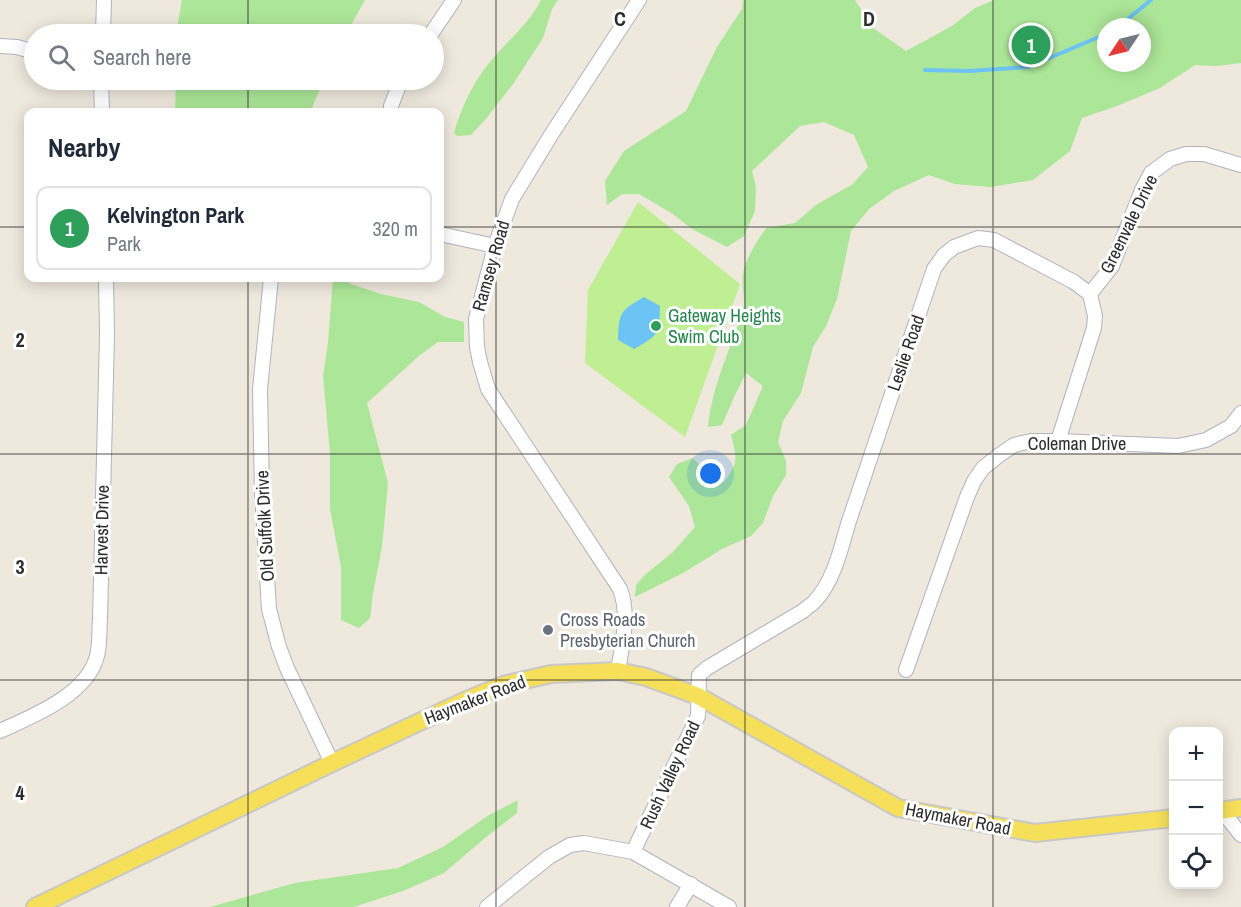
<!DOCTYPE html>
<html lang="en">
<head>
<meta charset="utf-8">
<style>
	body { margin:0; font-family:"Archivo Narrow",sans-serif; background:#f2f2f3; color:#1f2937 }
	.controls { position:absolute; right:18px; bottom:18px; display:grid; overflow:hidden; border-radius:12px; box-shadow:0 3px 15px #0003 }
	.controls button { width:54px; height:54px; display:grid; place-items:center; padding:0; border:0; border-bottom:2px solid #e0e1e3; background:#fff; color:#1f2937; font:30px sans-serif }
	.compass { position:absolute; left:1097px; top:18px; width:54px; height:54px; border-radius:50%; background:#fff; box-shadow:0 3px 15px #0003; rotate:235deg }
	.you { position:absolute; left:711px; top:474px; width:21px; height:21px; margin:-15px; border:4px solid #fff; border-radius:50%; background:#1a73e8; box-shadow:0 0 0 9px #1a73e833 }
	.badge { display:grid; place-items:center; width:39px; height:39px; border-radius:50%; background:#0b8043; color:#fff; font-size:20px; font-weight:700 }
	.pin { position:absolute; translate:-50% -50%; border:3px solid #fff; box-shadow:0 2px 6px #0006 }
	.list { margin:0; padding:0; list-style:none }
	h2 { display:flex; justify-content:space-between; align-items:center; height:78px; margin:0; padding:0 24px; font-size:26px }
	h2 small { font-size:20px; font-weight:400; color:#747a83 }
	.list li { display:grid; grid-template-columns:39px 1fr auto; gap:18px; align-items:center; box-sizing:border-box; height:84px; margin:0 12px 12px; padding:0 12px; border:2px solid #e0e1e3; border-radius:12px }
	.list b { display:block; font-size:22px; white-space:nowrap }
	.list p { margin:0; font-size:20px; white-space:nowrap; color:#747a83 }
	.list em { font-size:20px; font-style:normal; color:#747a83 }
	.icon { flex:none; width:33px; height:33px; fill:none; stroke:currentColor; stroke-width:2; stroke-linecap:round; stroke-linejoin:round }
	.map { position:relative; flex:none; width:1241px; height:907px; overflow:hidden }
	.search { position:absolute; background:#fff; box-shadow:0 3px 15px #0003; left:24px; top:24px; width:420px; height:66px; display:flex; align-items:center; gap:15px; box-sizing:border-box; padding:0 21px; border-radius:33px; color:#747a83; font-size:22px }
	.panel { position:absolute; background:#fff; box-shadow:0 3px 15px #0003; left:24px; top:108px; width:420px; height:174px; border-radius:12px }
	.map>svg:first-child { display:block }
	.green { fill:#ace698; fill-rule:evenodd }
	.pitch { fill:#bfee93 }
	.water { fill:#6dc3f3 }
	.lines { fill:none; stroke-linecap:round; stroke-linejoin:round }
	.stream { stroke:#6dc3f3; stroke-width:4 }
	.minor-casing { stroke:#b2b2c0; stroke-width:16 }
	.major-casing { stroke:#c8c8c8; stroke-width:20 }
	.minor { stroke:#fff; stroke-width:14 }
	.major { stroke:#f6e05a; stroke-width:16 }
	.grid { fill:none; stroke:#2c2c2c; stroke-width:1.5; stroke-opacity:0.55 }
	.leisure-dot { fill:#2e9e5b; stroke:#fff; stroke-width:2 }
	.worship-dot { fill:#6b7280; stroke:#fff; stroke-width:2 }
	.labels { text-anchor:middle; stroke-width:6; stroke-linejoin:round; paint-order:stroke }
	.street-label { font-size:18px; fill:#2c2c2c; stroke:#fff }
	.leisure-label { font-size:18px; fill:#27864d; stroke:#fff; text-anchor:start }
	.worship-label { font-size:18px; fill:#5b616d; stroke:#fff; text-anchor:start }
	.grid-label { font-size:20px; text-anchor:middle; font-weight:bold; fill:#2c2c2c; stroke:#fff; stroke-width:6; stroke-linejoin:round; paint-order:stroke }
</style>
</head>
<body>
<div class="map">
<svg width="1241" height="907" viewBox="0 0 1241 907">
	<rect width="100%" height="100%" fill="#eee8dd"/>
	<g class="green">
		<polygon points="182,0 365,0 346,34 177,34 178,22"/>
		<path d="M541 0H558L552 9 543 38 513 84 485 120 471 135 457 136 454 133C461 108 473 82 490 62 507 41 529 24 541 0Z"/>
		<path d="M743 0H855L873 28 906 51 952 26 975 8 994 0H1241V63L1217 66 1195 65 1160 88 1117 106 1082 118 1070 151 1033 180 990 187 955 184 929 175 894 191 869 209 851 231 837 299 826 326 813 347 801 393 783 421 778 442 786 461V475L773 496 763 523 751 536 722 549 683 573 635 597 636 585 646 574 673 552 695 527 689 506 669 477 677 464 693 458 711 478 724 482C739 462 737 458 731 435L746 425 763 386 746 373 735 395 722 425 708 427C712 386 730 350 743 311 746 299 741 286 743 274 746 257 757 242 766 228L795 223 816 205 853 184 868 167 854 135 824 122 800 126 752 171 756 187 755 211 744 236 727 247 692 229 673 214 639 194H622L607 205 605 181 624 151 686 111 717 47 742 9ZM1106 27H1142V63H1106Z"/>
		<polygon points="176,80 324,80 310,112 175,112"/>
		<polygon points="333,278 341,278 351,284 381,294 419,302 445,317 464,322 464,342 438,342 420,355 367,403 388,483 382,547 373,593 370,618 359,628 341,620 341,567 330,509 330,453 323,376 328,343"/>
		<polygon points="518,800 517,813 486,837 444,873 403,891 354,907 210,907 295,883 398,868 443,847 489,815"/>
	</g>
	<polygon class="pitch" points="638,202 740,284 685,437 585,363 588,290"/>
	<path class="water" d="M644 297 660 306C659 334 659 335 634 349L618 340C619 312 620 311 644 297Z"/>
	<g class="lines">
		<g class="stream">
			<polyline points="1118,27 1151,0"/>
			<polyline points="925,70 969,71 1028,67 1106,34"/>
		</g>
		<g class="minor-casing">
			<g id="minor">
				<polyline points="103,34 104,0"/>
				<polyline points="431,34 454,0"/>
				<polyline points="0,46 17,47 34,52"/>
				<polyline points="101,80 102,112"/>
				<polyline points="391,112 391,106 401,80"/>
				<polyline points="440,234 495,246"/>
				<polyline points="271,278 260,389 262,493 269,609 279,647 287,668 332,763"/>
				<polyline points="1090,294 1112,266 1142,190 1151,173 1170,159 1186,154 1204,154 1241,165"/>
				<polyline points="906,670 967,497 974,481 983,468 998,456 1014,445 1031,441 1058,441 1178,446 1206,440 1231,426 1241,413"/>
				<path d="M618 671C622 645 630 615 620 589L488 389 480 362 477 347 476 319 495 246 512 199 551 135 639 0"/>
				<path d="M0 731C33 716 87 695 97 656 100 645 99 631 100 619L107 335 106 278"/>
				<polyline points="1222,811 1241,835"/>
				<path d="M633 852 698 716 699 675 707 668 803 611C806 608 811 605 814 602 833 583 841 549 848 524L934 269 944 255 954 247 978 238 994 240 1074 282 1090 294 1095 316 1094 328 1058 441"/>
				<polyline points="487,907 549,857 570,845 584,843 633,852 729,907"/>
				<polyline points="677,907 691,884"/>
			</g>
		</g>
		<g class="major-casing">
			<g id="major">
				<polyline points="1218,811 1241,808"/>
				<polyline points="35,907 332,763 462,702 503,685 551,674 618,671 646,677 698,696 898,808 1035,833 1174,818"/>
			</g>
		</g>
		<use href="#minor" class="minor"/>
		<use href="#major" class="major"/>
	</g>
	<path class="grid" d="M248 0V34M496 0V907M745 0V907M993 0V907M248 80V112M0 227H28M440 227H1241M248 278V907M0 454H1241M0 680H1241"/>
	<circle class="leisure-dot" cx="656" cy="326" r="6"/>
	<circle class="worship-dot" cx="548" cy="630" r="6"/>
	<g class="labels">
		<g class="street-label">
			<text transform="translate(1129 224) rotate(-64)" y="6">Greenvale Drive</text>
			<text transform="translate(491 266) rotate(-74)" y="6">Ramsey Road</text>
			<text transform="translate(906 353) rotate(-71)" y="6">Leslie Road</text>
			<text x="1077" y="450">Coleman Drive</text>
			<text transform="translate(265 526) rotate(-93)" y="6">Old Suffolk Drive</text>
			<text transform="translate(102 530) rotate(-89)" y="6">Harvest Drive</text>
			<text transform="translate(475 700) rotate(-21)" y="6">Haymaker Road</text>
			<text transform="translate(670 775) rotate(-65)" y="6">Rush Valley Road</text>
			<text transform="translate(958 819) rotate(11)" y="6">Haymaker Road</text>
		</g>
		<g class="leisure-label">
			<text x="668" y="322">Gateway Heights<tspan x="668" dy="21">Swim Club</tspan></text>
		</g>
		<g class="worship-label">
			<text x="560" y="626">Cross Roads<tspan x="560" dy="21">Presbyterian Church</tspan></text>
		</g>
	</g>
	<g class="grid-label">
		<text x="620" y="26">C</text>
		<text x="869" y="26">D</text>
		<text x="20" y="347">2</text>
		<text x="20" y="574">3</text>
		<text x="20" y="800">4</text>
	</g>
</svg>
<div class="controls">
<button>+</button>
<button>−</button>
<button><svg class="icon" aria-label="locate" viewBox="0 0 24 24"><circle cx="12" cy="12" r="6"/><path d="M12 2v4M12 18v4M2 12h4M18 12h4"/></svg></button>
</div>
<svg class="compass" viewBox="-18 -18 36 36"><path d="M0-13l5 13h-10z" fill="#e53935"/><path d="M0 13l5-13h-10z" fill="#747a83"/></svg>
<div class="you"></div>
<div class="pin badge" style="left:1031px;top:45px;background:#2e9e5b">1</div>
<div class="search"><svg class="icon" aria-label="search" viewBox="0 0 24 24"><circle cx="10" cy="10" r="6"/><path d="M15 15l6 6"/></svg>Search here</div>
<section class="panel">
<h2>Nearby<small></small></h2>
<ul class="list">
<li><span class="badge" style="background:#2e9e5b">1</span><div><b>Kelvington Park</b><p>Park</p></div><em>320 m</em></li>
</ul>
</section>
</div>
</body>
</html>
